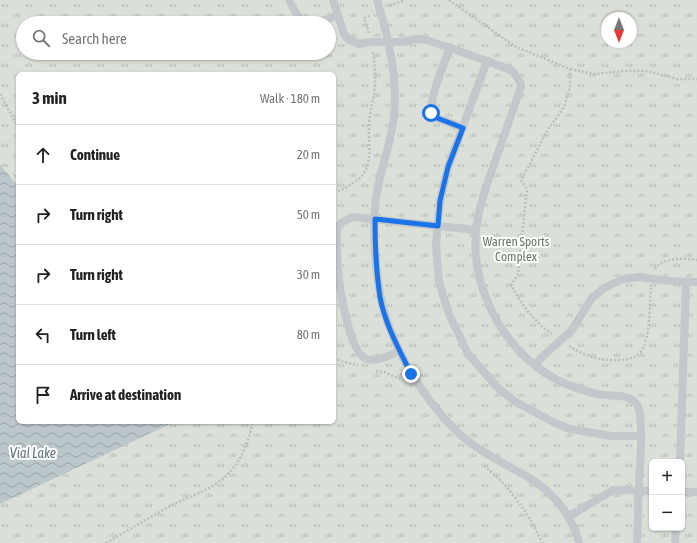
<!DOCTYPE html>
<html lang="en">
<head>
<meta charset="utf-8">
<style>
	body { margin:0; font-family:"Asap Condensed",sans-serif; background:#f6f6f6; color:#222 }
	.controls { position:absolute; right:12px; bottom:12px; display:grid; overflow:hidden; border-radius:6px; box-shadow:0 1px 3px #0004 }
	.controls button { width:36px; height:36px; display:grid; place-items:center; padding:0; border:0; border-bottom:1px solid #e0e0e0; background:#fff; color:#222; font:20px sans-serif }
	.compass { position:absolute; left:601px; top:12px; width:36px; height:36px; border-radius:50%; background:#fff; box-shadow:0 1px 3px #0004; rotate:180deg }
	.stop { position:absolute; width:12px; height:12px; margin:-9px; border:3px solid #1a73e8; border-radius:50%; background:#fff }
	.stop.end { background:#1a73e8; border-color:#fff; box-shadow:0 1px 4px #0008 }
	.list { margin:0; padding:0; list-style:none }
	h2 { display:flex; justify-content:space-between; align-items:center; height:52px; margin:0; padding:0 16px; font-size:17px }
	h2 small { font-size:13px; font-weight:400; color:#767676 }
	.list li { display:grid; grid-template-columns:26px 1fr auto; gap:12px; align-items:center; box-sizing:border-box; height:60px; padding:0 16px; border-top:1px solid #e0e0e0 }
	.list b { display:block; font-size:15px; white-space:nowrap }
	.list em { font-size:13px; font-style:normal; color:#767676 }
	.icon { flex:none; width:22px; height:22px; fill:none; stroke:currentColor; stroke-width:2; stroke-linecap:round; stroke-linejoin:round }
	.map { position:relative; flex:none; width:697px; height:543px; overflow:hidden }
	.search { position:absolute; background:#fff; box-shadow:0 1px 3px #0004; left:16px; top:16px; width:320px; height:44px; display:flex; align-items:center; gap:10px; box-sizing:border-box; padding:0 14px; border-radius:22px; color:#767676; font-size:15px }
	.panel { position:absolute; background:#fff; box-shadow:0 1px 3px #0004; left:16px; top:72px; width:320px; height:352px; border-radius:6px }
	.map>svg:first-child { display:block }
	.park { fill:url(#park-tufts); fill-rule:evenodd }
	.water { fill:url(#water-waves) }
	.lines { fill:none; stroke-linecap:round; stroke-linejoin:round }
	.path { stroke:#bbbfc2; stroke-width:2.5; stroke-dasharray:2 2; stroke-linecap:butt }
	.lane { stroke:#c3c8cc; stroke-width:8 }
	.route { stroke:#1a73e8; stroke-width:5 }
	.labels { text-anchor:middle; stroke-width:4; stroke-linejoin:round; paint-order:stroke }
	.park-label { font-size:13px; fill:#687a64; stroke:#fff }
	.water-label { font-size:14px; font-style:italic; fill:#60757c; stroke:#fff }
</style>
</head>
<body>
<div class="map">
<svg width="697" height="543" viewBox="0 0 697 543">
	<defs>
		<pattern id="park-tufts" width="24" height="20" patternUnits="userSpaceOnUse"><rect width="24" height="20" fill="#dadfd7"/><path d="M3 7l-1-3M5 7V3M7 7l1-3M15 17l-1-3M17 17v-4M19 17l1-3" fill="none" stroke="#b4b9b4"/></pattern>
		<pattern id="water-waves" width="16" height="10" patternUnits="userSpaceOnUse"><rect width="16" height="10" fill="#bbc7cb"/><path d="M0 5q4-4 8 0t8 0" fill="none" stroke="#9ca6aa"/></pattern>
	</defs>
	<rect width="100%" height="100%" fill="#fafaf8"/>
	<path class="park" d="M0 0H697V543H0ZM607 18H631V42H607ZM23 23H329V53H23ZM18 74H334V422H18ZM652 462H682V528H652Z"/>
	<polygon class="water" points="0,165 18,186 18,422 169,422 170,424 0,504"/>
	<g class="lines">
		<g class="path">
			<path d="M449 0 516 47 570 69V87L564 107 549 128 521 180 527 189 518 275 511 285C521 304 534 322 552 334"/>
			<polyline points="390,6 404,0"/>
			<polyline points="369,33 364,18 371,15"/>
			<polyline points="570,69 595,74 623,71 647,71 677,79 697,79"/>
			<polyline points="0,94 18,127"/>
			<path d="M334 192C342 191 360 180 364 173 373 157 368 139 369 122 370 112 372 104 374 95 376 82 375 65 373 52"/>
			<path d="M655 269C663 257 684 258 697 260"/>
			<path d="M569 346C584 355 598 361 616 360 622 360 628 360 634 357 652 350 649 304 651 288"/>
			<path d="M334 358C342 362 350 363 358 366"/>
			<polyline points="376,371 384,372 403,380"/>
			<path d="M484 466C508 484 530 515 542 543"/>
			<path d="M106 543C127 531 148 518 170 506 182 500 196 495 209 488 235 474 246 452 252 425V422"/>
		</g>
		<g class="lane">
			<path d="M289 0C292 6 296 15 301 19 310 27 328 19 338 15"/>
			<path d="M333 0 344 34 348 39 359 44 371 42H403L415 39 427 40 487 61 513 71 521 84V87C513 110 505 133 497 156 490 176 482 196 478 217 466 278 498 345 552 377 565 385 582 390 597 394 608 397 626 393 635 402 638 405 640 412 640 416 643 438 640 461 639 483 638 503 638 523 637 543"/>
			<path d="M377 0C388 36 398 77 394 115 392 139 383 162 378 186 370 226 375 290 390 329 406 370 431 408 464 438 484 455 508 465 531 479 554 493 573 517 579 543"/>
			<path d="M450 47C445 62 427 102 432 116L463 128"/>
			<polyline points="487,61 448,167 440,201 436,243 437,259 439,282 449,314 468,354 499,389 516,402 553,422 570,429 611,436 641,436"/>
			<path d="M399 351C390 355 377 362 367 359 349 354 339 285 338 268 337 259 337 251 337 243 337 238 336 232 338 227 341 221 347 220 353 217L476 230"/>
			<polyline points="535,365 543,356 571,331 592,298 604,288 623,279 639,277 670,281 697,282"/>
			<polyline points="680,462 686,282"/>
			<polyline points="682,492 697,492"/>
			<polyline points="568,517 613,490 652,491"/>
			<polyline points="675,543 676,528"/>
		</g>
	</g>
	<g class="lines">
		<path class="route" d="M411 374C399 349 385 324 380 297 376 271 375 245 375 219L438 226 440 201 448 167 463 128 432 116 431 113"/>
	</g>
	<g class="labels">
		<g class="park-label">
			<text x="516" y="246">Warren Sports<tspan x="516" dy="15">Complex</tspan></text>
		</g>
		<g class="water-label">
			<text x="33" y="458">Vial Lake</text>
		</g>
	</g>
</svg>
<div class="controls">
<button>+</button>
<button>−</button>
</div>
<svg class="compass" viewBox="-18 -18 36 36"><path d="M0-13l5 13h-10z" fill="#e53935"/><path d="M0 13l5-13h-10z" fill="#767676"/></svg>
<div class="stop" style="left:431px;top:113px"></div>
<div class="stop end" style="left:411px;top:374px"></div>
<div class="search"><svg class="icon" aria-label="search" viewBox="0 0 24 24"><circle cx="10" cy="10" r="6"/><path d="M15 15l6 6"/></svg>Search here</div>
<section class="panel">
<h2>3 min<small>Walk · 180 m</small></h2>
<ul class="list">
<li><svg class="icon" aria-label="ahead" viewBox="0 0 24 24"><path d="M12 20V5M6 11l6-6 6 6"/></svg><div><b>Continue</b></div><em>20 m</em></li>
<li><svg class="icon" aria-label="right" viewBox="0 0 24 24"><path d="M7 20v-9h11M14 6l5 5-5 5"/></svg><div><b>Turn right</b></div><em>50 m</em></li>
<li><svg class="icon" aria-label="right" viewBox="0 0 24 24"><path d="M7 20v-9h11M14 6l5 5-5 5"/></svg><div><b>Turn right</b></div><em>30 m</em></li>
<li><svg class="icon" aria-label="left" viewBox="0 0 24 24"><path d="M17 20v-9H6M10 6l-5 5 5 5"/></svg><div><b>Turn left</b></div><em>80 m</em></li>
<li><svg class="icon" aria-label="arrive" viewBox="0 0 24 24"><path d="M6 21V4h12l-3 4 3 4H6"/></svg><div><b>Arrive at destination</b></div></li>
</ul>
</section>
</div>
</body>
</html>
